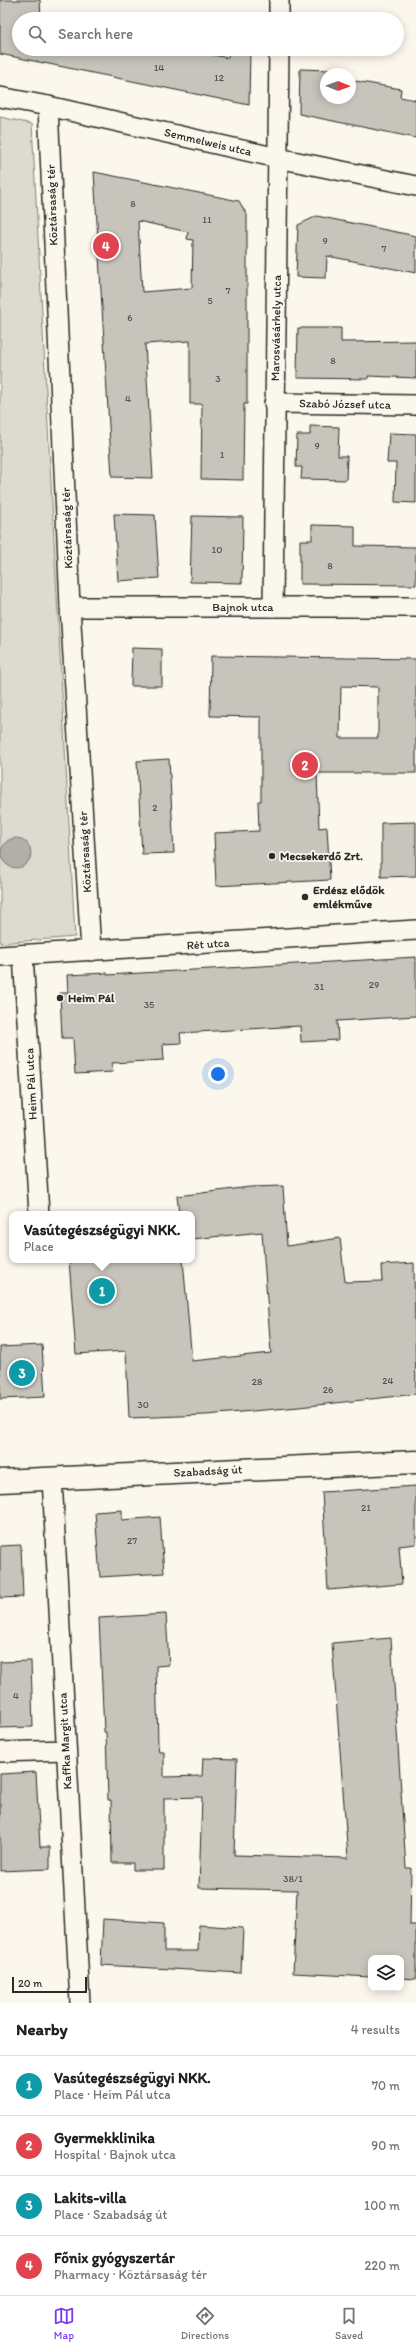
<!DOCTYPE html>
<html lang="en">
<head>
<meta charset="utf-8">
<style>
	body { margin:0; font-family:Itim,sans-serif; background:#f2f2f2; color:#202124 }
	.controls { position:absolute; right:12px; bottom:12px; display:grid; overflow:hidden; border-radius:8px; box-shadow:0 2px 10px #0003 }
	.controls button { width:36px; height:36px; display:grid; place-items:center; padding:0; border:0; border-bottom:1px solid #e0e0e0; background:#fff; color:#202124; font:20px sans-serif }
	.compass { position:absolute; left:320px; top:68px; width:36px; height:36px; border-radius:50%; background:#fff; box-shadow:0 2px 10px #0003; rotate:91deg }
	.scale { position:absolute; left:12px; bottom:10px; width:75px; box-sizing:border-box; padding-left:4px; border:2px solid #2b2b2b; border-top:0; font-size:11px; line-height:14px; white-space:nowrap; color:#2b2b2b; -webkit-text-stroke:3px #fbf7ec; paint-order:stroke }
	.you { position:absolute; left:218px; top:1074px; width:14px; height:14px; margin:-10px; border:3px solid #fff; border-radius:50%; background:#1a73e8; box-shadow:0 0 0 6px #1a73e833 }
	.badge { display:grid; place-items:center; width:26px; height:26px; border-radius:50%; background:#7c3aed; color:#fff; font-size:13px; font-weight:700 }
	.pin { position:absolute; translate:-50% -50%; border:2px solid #fff; box-shadow:0 1px 4px #0006 }
	.popup { position:absolute; left:9px; top:1211px; width:186px; height:52px; box-sizing:border-box; display:grid; place-content:center; border-radius:8px; background:#fff; filter:drop-shadow(0 1px 3px #0005); font-size:13px; white-space:nowrap; color:#757577 }
	.popup b { font-size:15px; color:#202124 }
	.popup::after { content:''; position:absolute; left:50%; top:100%; margin-left:-8px; border:8px solid transparent; border-top-color:#fff }
	.list { margin:0; padding:0; list-style:none }
	h2 { display:flex; justify-content:space-between; align-items:center; height:52px; margin:0; padding:0 16px; font-size:17px }
	h2 small { font-size:13px; font-weight:400; color:#757577 }
	.list li { display:grid; grid-template-columns:26px 1fr auto; gap:12px; align-items:center; box-sizing:border-box; height:60px; padding:0 16px; border-top:1px solid #e0e0e0 }
	.list b { display:block; font-size:15px; white-space:nowrap }
	.list p { margin:0; font-size:13px; white-space:nowrap; color:#757577 }
	.list em { font-size:13px; font-style:normal; color:#757577 }
	.icon { flex:none; width:22px; height:22px; fill:none; stroke:currentColor; stroke-width:2; stroke-linecap:round; stroke-linejoin:round }
	.map { position:relative; flex:none; width:416px; height:2003px; overflow:hidden }
	.search { position:absolute; background:#fff; box-shadow:0 2px 10px #0003; left:12px; right:12px; top:12px; height:44px; display:flex; align-items:center; gap:10px; box-sizing:border-box; padding:0 14px; border-radius:22px; color:#757577; font-size:15px }
	.sheet { height:292px; background:#fff }
	nav { display:flex; justify-content:space-around; align-items:center; box-sizing:border-box; height:56px; border-top:1px solid #e0e0e0; background:#fff; font-size:11px; color:#757577 }
	nav a { display:grid; justify-items:center; gap:2px }
	nav .on { color:#7c3aed }
	.map>svg:first-child { display:block }
	.green { fill:#dddad0; stroke:#84827e }
	.water { fill:#b1afa7; stroke:#7b7a75 }
	.building { fill:#c7c4bc; stroke:#2b2b2b; fill-rule:evenodd }
	.lines { fill:none; stroke-linecap:round; stroke-linejoin:round }
	.minor-casing { stroke:#2b2b2b; stroke-width:22 }
	.tertiary-casing { stroke:#2b2b2b; stroke-width:25 }
	.minor { stroke:#fbf7ec; stroke-width:19 }
	.tertiary { stroke:#fbf7ec; stroke-width:22 }
	.poi-dot { fill:#2b2b2b; stroke:#fbf7ec; stroke-width:1.5 }
	.labels { text-anchor:middle; stroke-width:3.5; stroke-linejoin:round; paint-order:stroke }
	.number-label { font-size:10px; fill:#52514f }
	.street-label { font-size:12px; fill:#2b2b2b; stroke:#fbf7ec }
	.poi-label { font-size:12px; font-weight:bold; fill:#2b2b2b; stroke:#fbf7ec; text-anchor:start }
</style>
</head>
<body>
<div class="map">
<svg width="416" height="2003" viewBox="0 0 416 2003">
	<rect width="100%" height="100%" fill="#fbf7ec"/>
	<filter id="ink" filterUnits="userSpaceOnUse"><feTurbulence type="fractalNoise" baseFrequency=".025" numOctaves="2"/><feDisplacementMap in="SourceGraphic" scale="8" xChannelSelector="R" yChannelSelector="G"/><feConvolveMatrix kernelMatrix="1 2 1 2 8 2 1 2 1" color-interpolation-filters="sRGB"/></filter>
	<g filter="url(#ink)">
		<polygon class="green" points="0,117 32,124 75,937 0,943"/>
		<circle class="water" cx="16" cy="853" r="15"/>
		<g class="building">
			<polygon points="0,0 40,0 41,19 19,19 19,49 184,49 228,58 228,49 250,49 249,105 0,54"/>
			<polygon points="300,69 330,70 329,74 326,74 326,98 350,98 350,80 401,89 400,97 416,100 416,138 299,114"/>
			<path d="M94 172 239 201 247 215V404H244L243 480 201 479 202 404H190V341L145 344 153 478 112 477ZM138 221 188 232 187 239 193 240 192 288 142 292Z"/>
			<polygon points="317,216 416,236 416,273 327,256 326,278 296,277 298,225"/>
			<polygon points="298,328 341,328 341,342 416,341 416,378 368,376 368,379 297,378"/>
			<polygon points="310,426 339,427 338,456 347,456 346,480 301,479 302,467 296,467 297,435 310,435"/>
			<polygon points="389,433 416,434 416,503 395,502 396,463 387,463"/>
			<polygon points="114,514 155,515 159,578 118,581"/>
			<polygon points="192,516 243,517 242,583 190,582"/>
			<polygon points="312,525 355,526 355,546 416,547 416,585 300,584 300,540 312,540"/>
			<polygon points="132,648 162,649 162,686 131,686"/>
			<path d="M211 656 416 659V773H317L319 828 327 827 330 880 216 886 214 833 259 831 258 801H261V717L210 716ZM341 686 378 687V738H340Z"/>
			<polygon points="169,759 174,853 142,854 137,761"/>
			<polygon points="416,822 416,876 381,877 381,823"/>
			<polygon points="416,957 416,1016 337,1021 338,1040 301,1042 300,1026 180,1033 181,1043 163,1044 164,1060 112,1063 113,1072 75,1074 73,1038 62,1038 60,993 68,993 67,975 107,973 107,975"/>
			<polygon points="283,1186 287,1246 340,1238 345,1282 382,1281 381,1265 414,1263 416,1394 299,1407 206,1415 129,1418 126,1351 76,1354 69,1260 183,1260 192,1361 271,1353 262,1232 192,1239 192,1214 179,1214 177,1196 250,1187"/>
			<polygon points="42,1345 45,1397 0,1399 0,1347"/>
			<polygon points="416,1486 416,1544 399,1546 402,1584 328,1590 322,1492"/>
			<polygon points="122,1510 122,1520 160,1517 164,1573 100,1577 95,1512"/>
			<polygon points="21,1545 23,1597 0,1598 0,1546"/>
			<polygon points="166,1614 169,1665 156,1666 158,1745 159,1752 164,1752 164,1777 202,1776 203,1758 237,1759 234,1855 348,1858 332,1643 391,1638 406,1868 411,1868 410,1925 416,1925 416,1979 401,1978 401,1958 371,1958 371,1977 293,1973 297,1890 199,1888 202,1797 164,1798 164,1870 133,1870 133,1863 112,1863 111,1800 108,1800 106,1732 104,1732 99,1618"/>
			<polygon points="31,1661 33,1727 0,1728 0,1662"/>
			<polygon points="36,1772 40,1847 50,1847 50,1869 0,1871 0,1774"/>
			<polygon points="103,1919 164,1923 164,1951 198,1951 199,1925 243,1928 241,1973 101,1965"/>
		</g>
		<g class="lines">
			<g class="minor-casing">
				<g id="minor">
					<polyline points="279,19 279,0"/>
					<polyline points="0,97 48,106 278,158 416,186"/>
					<polyline points="48,106 70,607 91,951"/>
					<polyline points="274,403 416,405"/>
					<polyline points="70,607 416,607"/>
					<polyline points="273,607 279,49"/>
					<polyline points="23,955 39,1214"/>
					<polyline points="0,956 416,930"/>
					<polyline points="52,1478 80,2003"/>
					<polyline points="0,1752 66,1750"/>
				</g>
			</g>
			<g class="tertiary-casing">
				<polyline id="tertiary" points="0,1481 416,1462"/>
			</g>
			<use href="#minor" class="minor"/>
			<use href="#tertiary" class="tertiary"/>
		</g>
	</g>
	<g class="poi-dot">
		<circle cx="272" cy="856" r="4"/>
		<circle cx="305" cy="897" r="4"/>
		<circle cx="60" cy="998" r="4"/>
	</g>
	<g class="labels">
		<g class="number-label">
			<text x="159" y="71">14</text>
			<text x="219" y="81">12</text>
			<text x="133" y="207">8</text>
			<text x="207" y="223">11</text>
			<text x="325" y="244">9</text>
			<text x="384" y="252">7</text>
			<text x="228" y="294">7</text>
			<text x="210" y="304">5</text>
			<text x="130" y="321">6</text>
			<text x="333" y="364">8</text>
			<text x="218" y="382">3</text>
			<text x="128" y="402">4</text>
			<text x="317" y="449">9</text>
			<text x="222" y="458">1</text>
			<text x="217" y="553">10</text>
			<text x="330" y="569">8</text>
			<text x="155" y="811">2</text>
			<text x="374" y="988">29</text>
			<text x="319" y="990">31</text>
			<text x="149" y="1008">35</text>
			<text x="388" y="1384">24</text>
			<text x="257" y="1385">28</text>
			<text x="328" y="1393">26</text>
			<text x="143" y="1408">30</text>
			<text x="366" y="1511">21</text>
			<text x="132" y="1544">27</text>
			<text x="16" y="1699">4</text>
			<text x="293" y="1882">38/1</text>
		</g>
		<g class="street-label">
			<text transform="translate(208 142) rotate(13)" y="4">Semmelweis utca</text>
			<text transform="translate(52 205) rotate(-92)" y="4">Köztársaság tér</text>
			<text transform="translate(276 328) rotate(-89)" y="4">Marosvásárhely utca</text>
			<text transform="translate(345 404) rotate(1)" y="4">Szabó József utca</text>
			<text transform="translate(67 528) rotate(-92)" y="4">Köztársaság tér</text>
			<text x="243" y="611">Bajnok utca</text>
			<text transform="translate(85 852) rotate(-93)" y="4">Köztársaság tér</text>
			<text transform="translate(208 944) rotate(-4)" y="4">Rét utca</text>
			<text transform="translate(31 1084) rotate(-93)" y="4">Heim Pál utca</text>
			<text transform="translate(208 1471) rotate(-3)" y="4">Szabadság út</text>
			<text transform="translate(65 1741) rotate(-93)" y="4">Kaffka Margit utca</text>
		</g>
		<g class="poi-label">
			<text x="280" y="860">Mecsekerdő Zrt.</text>
			<text x="313" y="894">Erdész elődök<tspan x="313" dy="14">emlékműve</tspan></text>
			<text x="68" y="1002">Heim Pál</text>
		</g>
	</g>
</svg>
<div class="controls">
<button><svg class="icon" aria-label="layers" viewBox="0 0 24 24"><path d="M12 4l9 5-9 5-9-5zM3 14l9 5 9-5"/></svg></button>
</div>
<svg class="compass" viewBox="-18 -18 36 36"><path d="M0-13l5 13h-10z" fill="#e53935"/><path d="M0 13l5-13h-10z" fill="#757577"/></svg>
<div class="scale">20 m</div>
<div class="you"></div>
<div class="pin badge" style="left:102px;top:1291px;background:#0f9aa8">1</div>
<div class="popup"><b>Vasútegészségügyi NKK.</b>Place</div>
<div class="pin badge" style="left:305px;top:765px;background:#e0444e">2</div>
<div class="pin badge" style="left:22px;top:1373px;background:#0f9aa8">3</div>
<div class="pin badge" style="left:106px;top:246px;background:#e0444e">4</div>
<div class="search"><svg class="icon" aria-label="search" viewBox="0 0 24 24"><circle cx="10" cy="10" r="6"/><path d="M15 15l6 6"/></svg>Search here</div>
</div>
<section class="sheet">
<h2>Nearby<small>4 results</small></h2>
<ul class="list">
<li><span class="badge" style="background:#0f9aa8">1</span><div><b>Vasútegészségügyi NKK.</b><p>Place · Heim Pál utca</p></div><em>70 m</em></li>
<li><span class="badge" style="background:#e0444e">2</span><div><b>Gyermekklinika</b><p>Hospital · Bajnok utca</p></div><em>90 m</em></li>
<li><span class="badge" style="background:#0f9aa8">3</span><div><b>Lakits-villa</b><p>Place · Szabadság út</p></div><em>100 m</em></li>
<li><span class="badge" style="background:#e0444e">4</span><div><b>Főnix gyógyszertár</b><p>Pharmacy · Köztársaság tér</p></div><em>220 m</em></li>
</ul>
</section>
<nav>
<a class="on"><svg class="icon" aria-label="map" viewBox="0 0 24 24"><path d="M3 6l6-2 6 2 6-2v14l-6 2-6-2-6 2zM9 4v14M15 6v14"/></svg>Map</a>
<a><svg class="icon" aria-label="directions" viewBox="0 0 24 24"><path d="M12 3l9 9-9 9-9-9zM9 14v-3h6M13 9l2 2-2 2"/></svg>Directions</a>
<a><svg class="icon" aria-label="saved" viewBox="0 0 24 24"><path d="M7 4h10v16l-5-4-5 4z"/></svg>Saved</a>
</nav>
</body>
</html>
